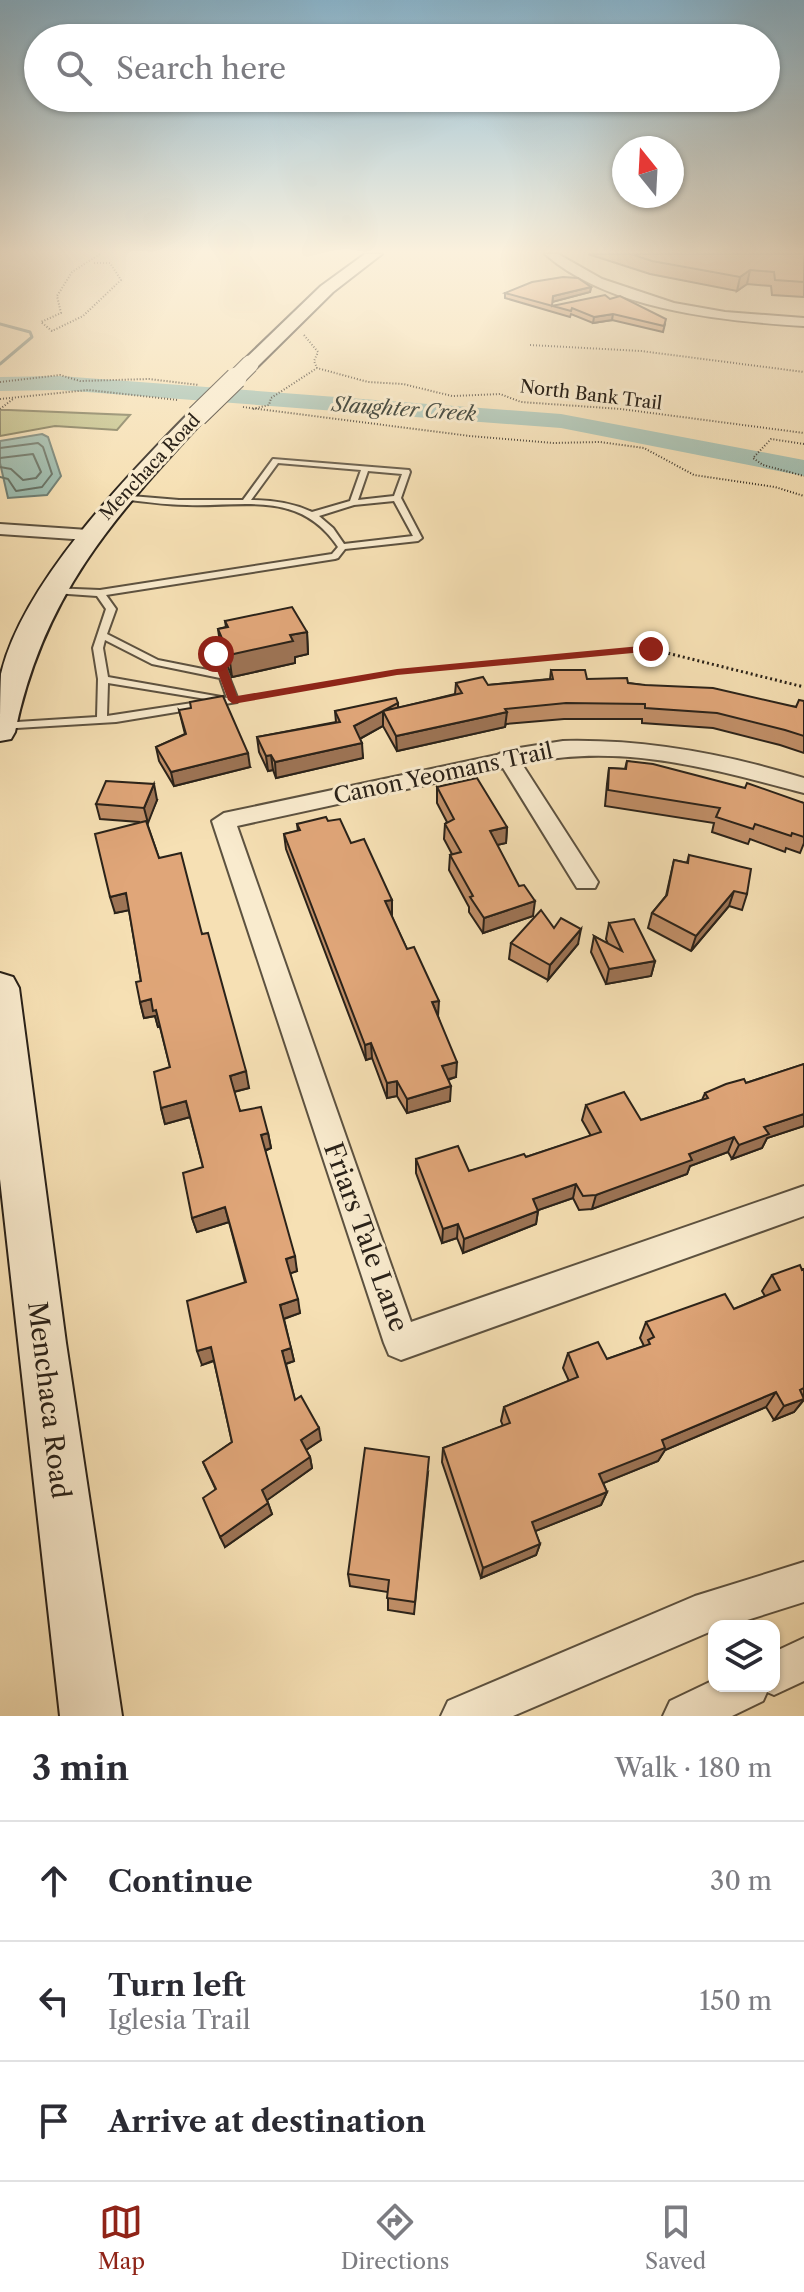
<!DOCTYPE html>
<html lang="en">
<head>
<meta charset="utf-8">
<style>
	body { margin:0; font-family:"Libre Caslon Text",serif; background:#f2f2f3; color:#2b2b33 }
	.controls { position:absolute; right:24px; bottom:24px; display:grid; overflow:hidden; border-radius:16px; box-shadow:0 2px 6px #0004 }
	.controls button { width:72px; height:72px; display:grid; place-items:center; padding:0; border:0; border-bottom:2px solid #e1e1e2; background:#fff; color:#2b2b33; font:40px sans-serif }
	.compass { position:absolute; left:612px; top:136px; width:72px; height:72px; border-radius:50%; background:#fff; box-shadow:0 2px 6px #0004; rotate:342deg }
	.stop { position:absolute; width:24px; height:24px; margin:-18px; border:6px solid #8f2418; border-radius:50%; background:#fff }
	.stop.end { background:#8f2418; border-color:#fff; box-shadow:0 2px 8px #0008 }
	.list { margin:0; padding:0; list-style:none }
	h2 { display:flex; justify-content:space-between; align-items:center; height:104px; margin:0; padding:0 32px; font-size:34px }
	h2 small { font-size:26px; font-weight:400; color:#7c7c81 }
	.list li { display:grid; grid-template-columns:52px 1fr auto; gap:24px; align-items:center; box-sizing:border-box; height:120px; padding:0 32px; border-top:2px solid #e1e1e2 }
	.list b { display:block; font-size:30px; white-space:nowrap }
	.list p { margin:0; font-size:26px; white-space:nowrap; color:#7c7c81 }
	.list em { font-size:26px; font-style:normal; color:#7c7c81 }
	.icon { flex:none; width:44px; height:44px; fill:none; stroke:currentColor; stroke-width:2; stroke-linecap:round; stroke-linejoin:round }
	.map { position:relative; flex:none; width:804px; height:1716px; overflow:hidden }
	.search { position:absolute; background:#fff; box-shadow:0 2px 6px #0004; left:24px; right:24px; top:24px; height:88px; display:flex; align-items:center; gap:20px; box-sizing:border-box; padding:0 28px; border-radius:44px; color:#7c7c81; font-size:30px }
	.sheet { height:464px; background:#fff }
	nav { display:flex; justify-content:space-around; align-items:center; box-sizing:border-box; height:112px; border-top:2px solid #e1e1e2; background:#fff; font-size:22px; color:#7c7c81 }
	nav a { display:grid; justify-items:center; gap:4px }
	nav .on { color:#8f2418 }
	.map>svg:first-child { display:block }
	.green { fill:#c2c189; stroke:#767251; stroke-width:2 }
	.water { fill:#9dbdb0; stroke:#6f7f74; stroke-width:2 }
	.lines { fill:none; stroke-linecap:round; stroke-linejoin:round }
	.shore { stroke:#647064; stroke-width:2 }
	.stream { stroke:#6f7f74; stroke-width:3 }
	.river { fill:#9dbdb0; fill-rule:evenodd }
	.service-casing { stroke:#5d5240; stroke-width:4 }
	.minor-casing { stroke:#5d5240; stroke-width:4 }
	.secondary-casing { stroke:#2a2219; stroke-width:4 }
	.path-far1 { stroke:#2a2219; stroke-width:2; stroke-dasharray:1 2; stroke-linecap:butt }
	.path { stroke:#2a2219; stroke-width:3; stroke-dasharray:2 3; stroke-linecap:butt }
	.service { fill:#f9ebce; fill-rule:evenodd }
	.minor { fill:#f9ebce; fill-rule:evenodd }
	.secondary { fill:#f9ebce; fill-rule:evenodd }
	.secondary-bridge-far1-casing { stroke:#2a2219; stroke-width:19; stroke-linecap:butt }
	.secondary-bridge-casing { stroke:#2a2219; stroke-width:23; stroke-linecap:butt }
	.secondary-bridge-far1 { stroke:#f9ebce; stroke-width:17 }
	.secondary-bridge { stroke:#f9ebce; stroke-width:21 }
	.wall { fill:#c18f68; stroke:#2a2219; stroke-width:2 }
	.shaded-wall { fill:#9d7455; stroke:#2a2219; stroke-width:2 }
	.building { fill:#e0a679; stroke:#2a2219; stroke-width:2 }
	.route { fill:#8f2418 }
	.labels { text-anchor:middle; stroke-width:6; stroke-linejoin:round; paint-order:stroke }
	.far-street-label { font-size:18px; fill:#2a2219; stroke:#f9ebce }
	.far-water-label { font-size:20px; font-style:italic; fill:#4c5046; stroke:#f9ebce }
	.street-label { font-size:22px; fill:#2a2219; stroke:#f9ebce }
	.near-street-label { font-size:26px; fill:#2a2219; stroke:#f9ebce }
</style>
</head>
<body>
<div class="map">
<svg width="804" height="1716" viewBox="0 0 804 1716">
	<rect width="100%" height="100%" fill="#f6e0b4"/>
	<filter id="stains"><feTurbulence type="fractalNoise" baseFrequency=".0025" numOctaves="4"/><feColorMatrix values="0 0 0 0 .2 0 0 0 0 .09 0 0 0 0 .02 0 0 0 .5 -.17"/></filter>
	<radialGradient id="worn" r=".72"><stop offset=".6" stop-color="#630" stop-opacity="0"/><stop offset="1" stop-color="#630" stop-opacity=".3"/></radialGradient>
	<polygon class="green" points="0,410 9,410 130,415 117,430 55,426 0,436"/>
	<polygon class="water" points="42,434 48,437 61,476 47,495 8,498 0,463 0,441"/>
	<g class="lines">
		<g class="shore">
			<polyline points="0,448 38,443 43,447 52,474 42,487 16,491 8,479 0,477"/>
			<polyline points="0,458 33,454 41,472 36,478 23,480 11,469 0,467"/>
		</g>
		<polyline class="stream" points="0,324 30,332 32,337 0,364"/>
		<polygon class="river" points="60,376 561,414 804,460 804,476 561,428 60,390 0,391 0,377"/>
		<g class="service-casing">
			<path id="service" d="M273 459 409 470 410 472 401 498 422 538 418 541 345 549 338 558 335 559 106 595 116 609 107 634 158 660 218 672 211 654 213 652H219L238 700 237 702 116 722 0 729 1 723 97 717 98 679 93 648 106 609 97 596 54 593 49 590 51 588 100 590 332 554 338 547C300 490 245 507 187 505 164 505 141 501 119 499L115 497 119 495 179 500H243ZM278 463 361 470 350 501 312 512C293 503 272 500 251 500ZM368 471 402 474 394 496 358 500ZM394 501 413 536 344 544 333 528 319 516 354 505ZM105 640 152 664 220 678 227 698 108 677 103 648ZM108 683 212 700 107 716Z"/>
		</g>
		<g class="minor-casing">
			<g id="minor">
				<path d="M545 254H558L602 279 674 303 725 312 804 318V326C723 321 608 310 545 254Z"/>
				<polygon points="0,524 88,530 96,535 88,540 0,534"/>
				<path d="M563 741C646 739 725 754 804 778V793C709 768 620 742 522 764L598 882 595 888H577L503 768 237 826 411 1322 804 1186V1216L401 1360 389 1355 384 1343 212 821 224 813 497 755 507 750Z"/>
				<polygon points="804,1562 804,1602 728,1626 714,1626 714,1630 513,1716 441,1716 448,1701 695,1596"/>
				<polygon points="804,1638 804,1681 774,1695 767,1692 763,1701 732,1716 663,1716 670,1701 714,1680 714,1686 774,1686 774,1652"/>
			</g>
		</g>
		<g class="secondary-casing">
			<g id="secondary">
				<polygon points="365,254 382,254 333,292 256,368 244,368 244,360 321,286"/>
				<path d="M197 410 207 416 204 420C112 519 43 596 15 732L11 739 0 741C0 720 0 694 1 674 22 584 126 477 190 412Z"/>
				<polygon points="0,973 13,977 19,988 66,1343 122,1716 60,1716 0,1179"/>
			</g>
		</g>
		<g class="path-far1">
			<polyline points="94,263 110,263 121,280 83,316 52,331 41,322 61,313 57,296 72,272 100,254"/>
			<polyline points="304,335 318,352 314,361 317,368"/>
			<polyline points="530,345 641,351 804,372"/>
			<polyline points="0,382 60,375 80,381 149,379 199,385"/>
			<polyline points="0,399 88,390 178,400"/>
			<polyline points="243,407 470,436 553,443 600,442 644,448 694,475 775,487 804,496"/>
			<polyline points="0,409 13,399"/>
			<polyline points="253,409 269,405 271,398 317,368 368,382 403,384 452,396 500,394 521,402 621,409 804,433"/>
			<polyline points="804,444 771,439 753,458 763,465 804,476"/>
		</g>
		<polyline class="path" points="247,698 397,672 651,649 804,687"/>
		<use href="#service" class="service"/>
		<use href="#minor" class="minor"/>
		<use href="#secondary" class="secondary"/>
		<g class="secondary-bridge-far1-casing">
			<polyline id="secondary-bridge-far1" points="234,380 250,364"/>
		</g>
		<g class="secondary-bridge-casing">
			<polyline id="secondary-bridge" points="197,416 236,378"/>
		</g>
		<use href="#secondary-bridge-far1" class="secondary-bridge-far1"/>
		<use href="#secondary-bridge" class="secondary-bridge"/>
	</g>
	<g class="wall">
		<polygon points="588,254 804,254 804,297 772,295 771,286 747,284 737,291 650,274"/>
		<polygon points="591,287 590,292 552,302 552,306 610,299 665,324 663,332 612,320 593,323 571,314 570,317 505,298 505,293"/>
		<polygon points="225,621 307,632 308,654 295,657 295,663 232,677 221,650 218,629 226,627"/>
		<polygon points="551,670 587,679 628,683 796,707 804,701 804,753 780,745 713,728 642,723 642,719 564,719 506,724 505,727 397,751 383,726 360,739 363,758 276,778 273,770 268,771 259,752 257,737 336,722 335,711 398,703 398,708 455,694 456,683 488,685 550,679"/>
		<polygon points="179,710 250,767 174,786 159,761 156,747 185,734"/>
		<polygon points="627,761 804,803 804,843 800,853 786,848 785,852 750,839 748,844 712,832 714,823 605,806 607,784 609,768 625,769"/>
		<polygon points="437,787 507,827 506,843 497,845 533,916 483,933 469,912 469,907 449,870 450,855 452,854 444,839 445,824 447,822 437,803"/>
		<polygon points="157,800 147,823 159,858 202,934 249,1088 234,1092 240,1111 268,1133 271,1148 265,1151 297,1271 290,1273 300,1313 284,1319 294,1361 286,1364 295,1400 321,1440 306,1450 310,1457 312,1468 267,1500 272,1514 225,1547 216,1490 203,1462 232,1442 214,1361 202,1365 245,1282 229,1222 197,1232 192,1218 203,1167 190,1117 165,1124 161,1108 170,1067 160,1027 158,1027 155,1016 144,1018 140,1002 141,981 129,910 115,913 139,822 100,819 96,804"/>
		<polygon points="328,821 351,843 392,900 391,915 438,1016 456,1077 448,1080 450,1101 407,1113 397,1096 387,1098 372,1058 366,1060 286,849 284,834 298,831 297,824"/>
		<polygon points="689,855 747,894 742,910 729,906 691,951 648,928 652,913 666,896 674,860 687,863"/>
		<polygon points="609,923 655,961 651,976 606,984 591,952 594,936 608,944 606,939"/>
		<polygon points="554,928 578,944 548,980 509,959 511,943"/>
		<polygon points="804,1064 804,1126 767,1138 762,1148 732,1159 728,1152 690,1166 687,1174 592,1209 579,1210 573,1198 538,1210 536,1224 463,1253 457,1238 442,1243 416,1173 416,1159 469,1171 526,1157 591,1136 582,1120 586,1105 641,1120 702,1100 705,1093 746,1083"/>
		<polygon points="804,1269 804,1400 794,1412 774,1420 766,1407 665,1450 658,1461 603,1483 607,1492 601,1505 535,1531 540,1544 536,1555 481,1578 442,1462 443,1448 503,1426 501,1421 504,1407 569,1381 563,1368 568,1353 607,1359 644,1346 640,1338 646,1322 734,1309 765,1296 762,1291 772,1275"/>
		<polygon points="428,1473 414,1614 388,1610 388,1592 350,1586 348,1574"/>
	</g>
	<g class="shaded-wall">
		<polygon points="750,270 747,284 737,291 740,277"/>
		<polygon points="591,287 590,292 552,302 553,296"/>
		<polygon points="613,314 612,320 593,323 594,317"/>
		<polygon points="307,632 308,654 295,657 295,663 232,677 229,655 290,635"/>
		<polygon points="383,711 383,726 354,742 354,726"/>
		<polygon points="507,712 505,727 397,751 396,736"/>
		<polygon points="362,743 363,758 276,778 275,762"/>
		<polygon points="248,753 250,767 174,786 171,772"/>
		<polygon points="271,755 273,770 268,771 266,756"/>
		<polygon points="154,784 157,800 148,823 144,808"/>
		<polygon points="507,827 506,843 488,847 490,831"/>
		<polygon points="734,891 729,906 691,951 696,936"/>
		<polygon points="126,893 130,910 115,913 110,897"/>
		<polygon points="392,900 392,915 385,917 385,901"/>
		<polygon points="535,901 533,916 483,933 484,918"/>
		<polygon points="581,929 578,944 548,980 550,965"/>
		<polygon points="655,961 651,976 606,984 609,969"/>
		<polygon points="151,999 156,1010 161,1026 158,1027 155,1016 144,1018 140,1002"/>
		<polygon points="439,1001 438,1016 432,1002"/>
		<polygon points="371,1043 372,1058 366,1060 365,1045"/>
		<polygon points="457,1062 456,1077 441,1081 442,1066"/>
		<polygon points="246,1071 249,1088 233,1092 230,1076"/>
		<polygon points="397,1081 397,1096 387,1098 387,1083"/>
		<polygon points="451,1086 450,1101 407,1113 407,1099"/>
		<polygon points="186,1101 190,1117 165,1124 161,1108"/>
		<polygon points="804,1114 804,1126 767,1138 762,1148 732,1159 739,1145 764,1127"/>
		<polygon points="268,1133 271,1148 263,1151 261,1135"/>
		<polygon points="734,1137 728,1152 690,1166 687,1174 592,1209 596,1195 689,1154"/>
		<polygon points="576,1184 573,1198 530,1213 533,1199"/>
		<polygon points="225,1207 229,1222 197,1232 192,1218"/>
		<polygon points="538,1211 536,1224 463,1253 464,1239"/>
		<polygon points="458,1224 457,1238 442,1243 443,1229"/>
		<polygon points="295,1256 297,1271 289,1274 286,1259"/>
		<polygon points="298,1299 300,1313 283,1319 280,1305"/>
		<polygon points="211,1347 215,1360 202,1365 197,1351"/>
		<polygon points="291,1348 294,1361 285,1364 282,1351"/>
		<polygon points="776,1392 766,1407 665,1450 658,1461 594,1487 599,1474 662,1440"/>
		<polygon points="804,1399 794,1412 774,1420 784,1406"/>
		<polygon points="319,1428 321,1440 303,1452 301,1440"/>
		<polygon points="310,1457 312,1468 266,1501 262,1490"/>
		<polygon points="607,1492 601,1505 528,1534 532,1522"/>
		<polygon points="268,1503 272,1514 225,1547 220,1537"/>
		<polygon points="540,1544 536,1555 481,1578 483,1568"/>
	</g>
	<g class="building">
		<polygon points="631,254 804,254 804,282 775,280 774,272 750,270 740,277 652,261"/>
		<polygon points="563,277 578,278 591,287 553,296 552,306 605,295 610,299 620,296 666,319 664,326 613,314 594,317 572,308 571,311 505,293 532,282"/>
		<polygon points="292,607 307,632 290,635 293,641 229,655 218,629 228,627 225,621"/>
		<polygon points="551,670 585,670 587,679 627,678 628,683 645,685 713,688 796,707 799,700 804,701 804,736 785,730 717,713 645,708 645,704 566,703 505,709 507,712 396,736 383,711 354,726 362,743 275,762 271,755 266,756 257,737 340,722 335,711 396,698 398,703 383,711 462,693 456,683 483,677 488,685 553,679"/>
		<polygon points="223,696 248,753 171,772 156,747 186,734 179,710 191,708 190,702"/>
		<polygon points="627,761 653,764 745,788 747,783 804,803 804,837 792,833 791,836 755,824 753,829 716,817 720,808 608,790 609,768 626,769"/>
		<polygon points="477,778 507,827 490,831 519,886 524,885 535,901 484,918 470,897 473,896 450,855 461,852 445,824 454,819 437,787"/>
		<polygon points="106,781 154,784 144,808 96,804"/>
		<polygon points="326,817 328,821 340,819 351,843 364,839 392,900 385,901 407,949 414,947 439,1001 432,1002 457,1062 442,1066 451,1086 407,1099 397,1081 387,1083 371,1043 365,1045 284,834 300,830 297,824"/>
		<polygon points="146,821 159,858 181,853 202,934 208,933 246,1071 230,1076 240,1111 261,1107 268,1133 261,1135 295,1256 286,1259 298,1299 280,1305 291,1348 282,1351 295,1400 301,1396 319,1428 301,1440 310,1457 262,1490 268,1503 220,1537 203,1498 216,1489 203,1462 232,1442 211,1347 197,1351 187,1301 246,1282 225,1207 192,1218 183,1173 203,1167 186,1101 161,1108 154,1072 170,1067 156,1010 153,1011 151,999 140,1002 136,982 141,981 126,893 110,897 95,834"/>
		<polygon points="689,855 751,869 747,894 734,891 696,936 652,913 667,895 674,860 688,863"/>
		<polygon points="541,910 554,928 561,918 581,929 550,965 511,943"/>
		<polygon points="634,919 655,961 609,969 594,936 622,951 609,923"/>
		<polygon points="804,1064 804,1114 764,1127 769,1134 739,1145 734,1137 689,1154 692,1160 596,1195 583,1196 576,1184 533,1199 538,1211 464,1239 458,1224 443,1229 416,1159 458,1146 469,1171 524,1154 526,1157 601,1132 586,1105 624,1092 641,1120 708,1098 705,1093 726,1084 744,1079 746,1083"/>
		<polygon points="800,1265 802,1270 804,1269 804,1388 800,1390 804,1399 784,1406 776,1392 662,1440 665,1448 599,1474 607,1492 532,1522 540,1544 483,1568 443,1448 510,1423 504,1407 578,1377 568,1353 598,1342 607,1359 650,1344 648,1340 654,1337 646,1322 725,1294 734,1309 780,1290 772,1275"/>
		<polygon points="365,1448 429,1457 415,1602 387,1598 389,1580 348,1574"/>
	</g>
	<linearGradient id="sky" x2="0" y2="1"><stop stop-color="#8ab8d2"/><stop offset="0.51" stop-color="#fbf1dd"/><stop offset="1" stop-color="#fbf1dd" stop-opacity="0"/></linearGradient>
	<rect width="804" height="494" fill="url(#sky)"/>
	<polygon class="route" points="651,645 654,651 397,675 233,704 228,700 211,654 216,651 222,654 237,696 397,669"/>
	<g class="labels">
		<g class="far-street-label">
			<text transform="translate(591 395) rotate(7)" y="6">North Bank Trail</text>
			<text transform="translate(150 467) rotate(-47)" y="6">Menchaca Road</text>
		</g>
		<g class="far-water-label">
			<text transform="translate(404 409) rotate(4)" y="7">Slaughter Creek</text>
		</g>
		<g class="street-label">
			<text transform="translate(443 773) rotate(-12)" y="8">Canon Yeomans Trail</text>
		</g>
		<g class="near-street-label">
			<text transform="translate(366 1237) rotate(70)" y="9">Friars Tale Lane</text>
			<text transform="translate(49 1400) rotate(83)" y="9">Menchaca Road</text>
		</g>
	</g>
	<rect width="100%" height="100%" filter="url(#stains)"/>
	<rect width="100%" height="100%" fill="url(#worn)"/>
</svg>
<div class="controls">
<button><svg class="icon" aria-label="layers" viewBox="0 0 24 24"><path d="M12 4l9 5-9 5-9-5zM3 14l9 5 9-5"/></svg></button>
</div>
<svg class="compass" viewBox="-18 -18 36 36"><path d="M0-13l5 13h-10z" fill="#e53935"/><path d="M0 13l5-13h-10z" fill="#7c7c81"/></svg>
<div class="stop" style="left:216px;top:654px"></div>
<div class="stop end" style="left:651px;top:649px"></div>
<div class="search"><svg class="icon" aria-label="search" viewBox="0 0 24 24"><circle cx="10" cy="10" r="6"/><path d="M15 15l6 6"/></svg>Search here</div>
</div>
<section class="sheet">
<h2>3 min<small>Walk · 180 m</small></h2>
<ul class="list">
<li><svg class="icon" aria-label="ahead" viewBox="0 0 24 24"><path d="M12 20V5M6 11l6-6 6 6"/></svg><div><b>Continue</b></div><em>30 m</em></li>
<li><svg class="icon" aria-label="left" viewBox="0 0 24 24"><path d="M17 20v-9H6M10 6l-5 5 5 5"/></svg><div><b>Turn left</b><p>Iglesia Trail</p></div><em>150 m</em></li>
<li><svg class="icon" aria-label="arrive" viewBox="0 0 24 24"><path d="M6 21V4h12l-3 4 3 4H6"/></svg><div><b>Arrive at destination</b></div></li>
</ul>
</section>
<nav>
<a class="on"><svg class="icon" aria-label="map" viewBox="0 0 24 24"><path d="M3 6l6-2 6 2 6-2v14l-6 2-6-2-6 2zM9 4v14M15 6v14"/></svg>Map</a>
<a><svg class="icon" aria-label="directions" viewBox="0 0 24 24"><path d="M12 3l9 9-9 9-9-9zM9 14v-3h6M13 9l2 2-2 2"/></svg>Directions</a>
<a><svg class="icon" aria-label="saved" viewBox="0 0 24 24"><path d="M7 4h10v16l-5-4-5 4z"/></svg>Saved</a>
</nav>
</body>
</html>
